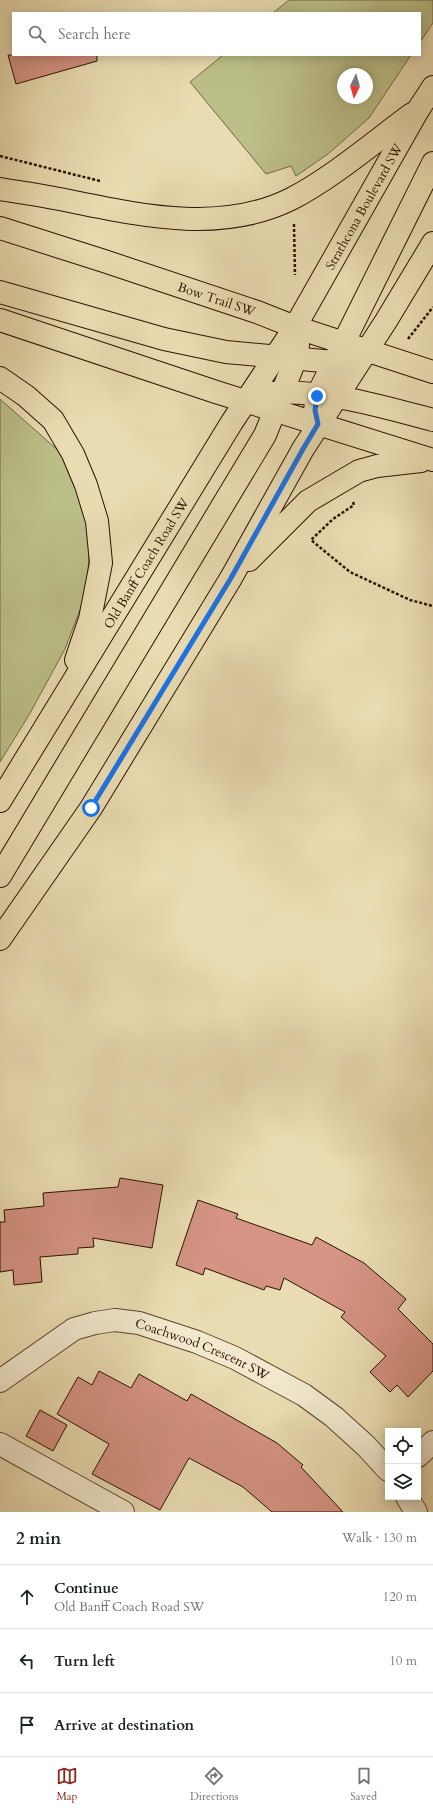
<!DOCTYPE html>
<html lang="en">
<head>
<meta charset="utf-8">
<style>
	body { margin:0; font-family:Cardo,serif; background:#f6f6f6; color:#202124 }
	.controls { position:absolute; right:12px; bottom:12px; display:grid; overflow:hidden; border-radius:0px; box-shadow:0 2px 10px #0003 }
	.controls button { width:36px; height:36px; display:grid; place-items:center; padding:0; border:0; border-bottom:1px solid #e0e0e0; background:#fff; color:#202124; font:20px sans-serif }
	.compass { position:absolute; left:337px; top:68px; width:36px; height:36px; border-radius:50%; background:#fff; box-shadow:0 2px 10px #0003; rotate:185deg }
	.stop { position:absolute; width:12px; height:12px; margin:-9px; border:3px solid #1a73e8; border-radius:50%; background:#fff }
	.stop.end { background:#1a73e8; border-color:#fff; box-shadow:0 1px 4px #0008 }
	.list { margin:0; padding:0; list-style:none }
	h2 { display:flex; justify-content:space-between; align-items:center; height:52px; margin:0; padding:0 16px; font-size:17px }
	h2 small { font-size:13px; font-weight:400; color:#757577 }
	.list li { display:grid; grid-template-columns:26px 1fr auto; gap:12px; align-items:center; box-sizing:border-box; height:64px; padding:0 16px; border-top:1px solid #e0e0e0 }
	.list b { display:block; font-size:15px; white-space:nowrap }
	.list p { margin:0; font-size:13px; white-space:nowrap; color:#757577 }
	.list em { font-size:13px; font-style:normal; color:#757577 }
	.icon { flex:none; width:22px; height:22px; fill:none; stroke:currentColor; stroke-width:2; stroke-linecap:round; stroke-linejoin:round }
	.map { position:relative; flex:none; width:433px; height:1512px; overflow:hidden }
	.search { position:absolute; background:#fff; box-shadow:0 2px 10px #0003; left:12px; right:12px; top:12px; height:44px; display:flex; align-items:center; gap:10px; box-sizing:border-box; padding:0 14px; border-radius:0px; color:#757577; font-size:15px }
	.sheet { height:244px; background:#fff }
	nav { display:flex; justify-content:space-around; align-items:center; box-sizing:border-box; height:56px; border-top:1px solid #e0e0e0; background:#fff; font-size:11px; color:#757577 }
	nav a { display:grid; justify-items:center; gap:2px }
	nav .on { color:#8f2418 }
	.map>svg:first-child { display:block }
	.green { fill:#bcbf88; stroke:#736944; fill-rule:evenodd }
	.building { fill:#d59484; stroke:#2a1300 }
	.lines { fill:none; stroke-linecap:round; stroke-linejoin:round }
	.minor-casing { stroke:#5a452c; stroke-width:24 }
	.major-casing { stroke:#2a1300; stroke-width:24 }
	.path { stroke:#2a1300; stroke-width:2.5; stroke-dasharray:3 2; stroke-linecap:butt }
	.minor { stroke:#f1e8cd; stroke-width:22 }
	.major { stroke:#eadcb2; stroke-width:22 }
	.route { stroke:#1a73e8; stroke-width:5 }
	.labels { text-anchor:middle; stroke-width:4; stroke-linejoin:round; paint-order:stroke }
	.street-label { font-size:13px; fill:#2a1300; stroke:#f1e8cd }
</style>
</head>
<body>
<div class="map">
<svg width="433" height="1512" viewBox="0 0 433 1512">
	<rect width="100%" height="100%" fill="#eadcb2"/>
	<filter id="stains"><feTurbulence type="fractalNoise" baseFrequency=".005" numOctaves="4"/><feColorMatrix values="0 0 0 0 .2 0 0 0 0 .09 0 0 0 0 .02 0 0 0 .5 -.17"/></filter>
	<radialGradient id="worn" r=".72"><stop offset=".6" stop-color="#630" stop-opacity="0"/><stop offset="1" stop-color="#630" stop-opacity=".3"/></radialGradient>
	<g class="green">
		<polygon points="289,0 433,0 433,23 420,42 420,13 273,13"/>
		<path d="M223 55H411L369 118 328 154 296 176 291 166 266 174 190 82ZM343 74H367V98H343Z"/>
		<polygon points="0,399 60,452 80,488 91,532 86,594 65,649 29,715 0,762"/>
	</g>
	<g class="building">
		<polygon points="8,55 97,55 97,61 16,84"/>
		<polygon points="120,1178 163,1185 152,1248 93,1238 94,1247 78,1248 78,1254 40,1257 42,1282 14,1285 13,1270 0,1272 0,1222 5,1222 4,1210 44,1206 43,1193 118,1187"/>
		<polygon points="198,1200 238,1214 236,1218 312,1245 316,1237 364,1263 406,1299 398,1309 433,1344 433,1371 408,1397 397,1385 390,1392 370,1372 386,1356 341,1317 345,1312 284,1278 280,1290 266,1286 264,1290 205,1268 203,1275 176,1265"/>
		<polygon points="99,1371 131,1388 139,1374 187,1401 191,1394 277,1443 303,1465 301,1467 343,1512 272,1512 243,1487 189,1458 160,1510 92,1474 109,1444 57,1414 78,1377 92,1385"/>
		<polygon points="40,1410 67,1425 53,1451 26,1436"/>
	</g>
	<g class="lines">
		<g class="minor-casing">
			<g id="minor">
				<path id="s1" d="M0 1381 74 1329 95 1323 115 1320 139 1323 197 1342 235 1358 304 1395 334 1417 366 1446 388 1470"/>
				<polyline points="0,1444 123,1512"/>
				<polyline points="418,1456 433,1442"/>
				<polyline points="407,1497 416,1512"/>
			</g>
		</g>
		<g class="major-casing">
			<g id="major">
				<path d="M0 189C18 192 36 194 54 198 131 213 217 236 291 199 332 178 375 141 412 114"/>
				<path id="s2" d="M0 228 104 261 257 312 295 327 433 372"/>
				<polyline points="0,292 164,339 226,352 334,362 368,350"/>
				<polyline points="0,320 216,392 433,460"/>
				<polyline points="0,378 26,396 53,420 73,454 86,485 97,521 101,563 90,619 76,660"/>
				<path d="M269 393C324 389 380 406 433 420"/>
				<polyline points="319,424 315,410 317,396 433,163"/>
				<polyline points="249,560 308,501 359,471 377,466 421,461"/>
				<path id="s3" d="M0 801 232 422 295 327 418 110 433 87"/>
				<polyline points="0,876 265,435 296,358 298,345 295,327"/>
				<polyline points="0,939 91,808 231,578 303,449 386,321 433,243"/>
			</g>
		</g>
		<g class="path">
			<polyline points="0,156 100,181"/>
			<polyline points="294,224 295,275"/>
			<polyline points="408,339 433,307"/>
			<polyline points="353,502 354,505 333,519 311,540 350,572 410,600 433,606"/>
		</g>
		<use href="#minor" class="minor"/>
		<use href="#major" class="major"/>
	</g>
	<g class="lines">
		<polyline class="route" points="91,808 231,578 303,449 318,424 315,410 317,396"/>
	</g>
	<g class="labels">
		<g class="street-label">
			<text dy="5" stroke="none"><textPath href="#s3" startOffset="697">Strathcona Boulevard SW</textPath></text>
			<text dy="5" stroke="none"><textPath href="#s2" startOffset="228">Bow Trail SW</textPath></text>
			<text dy="5" stroke="none"><textPath href="#s3" startOffset="279">Old Banff Coach Road SW</textPath></text>
			<text dy="5" stroke="none"><textPath href="#s1" startOffset="225">Coachwood Crescent SW</textPath></text>
		</g>
	</g>
	<rect width="100%" height="100%" filter="url(#stains)"/>
	<rect width="100%" height="100%" fill="url(#worn)"/>
</svg>
<div class="controls">
<button><svg class="icon" aria-label="locate" viewBox="0 0 24 24"><circle cx="12" cy="12" r="6"/><path d="M12 2v4M12 18v4M2 12h4M18 12h4"/></svg></button>
<button><svg class="icon" aria-label="layers" viewBox="0 0 24 24"><path d="M12 4l9 5-9 5-9-5zM3 14l9 5 9-5"/></svg></button>
</div>
<svg class="compass" viewBox="-18 -18 36 36"><path d="M0-13l5 13h-10z" fill="#e53935"/><path d="M0 13l5-13h-10z" fill="#757577"/></svg>
<div class="stop" style="left:91px;top:808px"></div>
<div class="stop end" style="left:317px;top:396px"></div>
<div class="search"><svg class="icon" aria-label="search" viewBox="0 0 24 24"><circle cx="10" cy="10" r="6"/><path d="M15 15l6 6"/></svg>Search here</div>
</div>
<section class="sheet">
<h2>2 min<small>Walk · 130 m</small></h2>
<ul class="list">
<li><svg class="icon" aria-label="ahead" viewBox="0 0 24 24"><path d="M12 20V5M6 11l6-6 6 6"/></svg><div><b>Continue</b><p>Old Banff Coach Road SW</p></div><em>120 m</em></li>
<li><svg class="icon" aria-label="left" viewBox="0 0 24 24"><path d="M17 20v-9H6M10 6l-5 5 5 5"/></svg><div><b>Turn left</b></div><em>10 m</em></li>
<li><svg class="icon" aria-label="arrive" viewBox="0 0 24 24"><path d="M6 21V4h12l-3 4 3 4H6"/></svg><div><b>Arrive at destination</b></div></li>
</ul>
</section>
<nav>
<a class="on"><svg class="icon" aria-label="map" viewBox="0 0 24 24"><path d="M3 6l6-2 6 2 6-2v14l-6 2-6-2-6 2zM9 4v14M15 6v14"/></svg>Map</a>
<a><svg class="icon" aria-label="directions" viewBox="0 0 24 24"><path d="M12 3l9 9-9 9-9-9zM9 14v-3h6M13 9l2 2-2 2"/></svg>Directions</a>
<a><svg class="icon" aria-label="saved" viewBox="0 0 24 24"><path d="M7 4h10v16l-5-4-5 4z"/></svg>Saved</a>
</nav>
</body>
</html>
